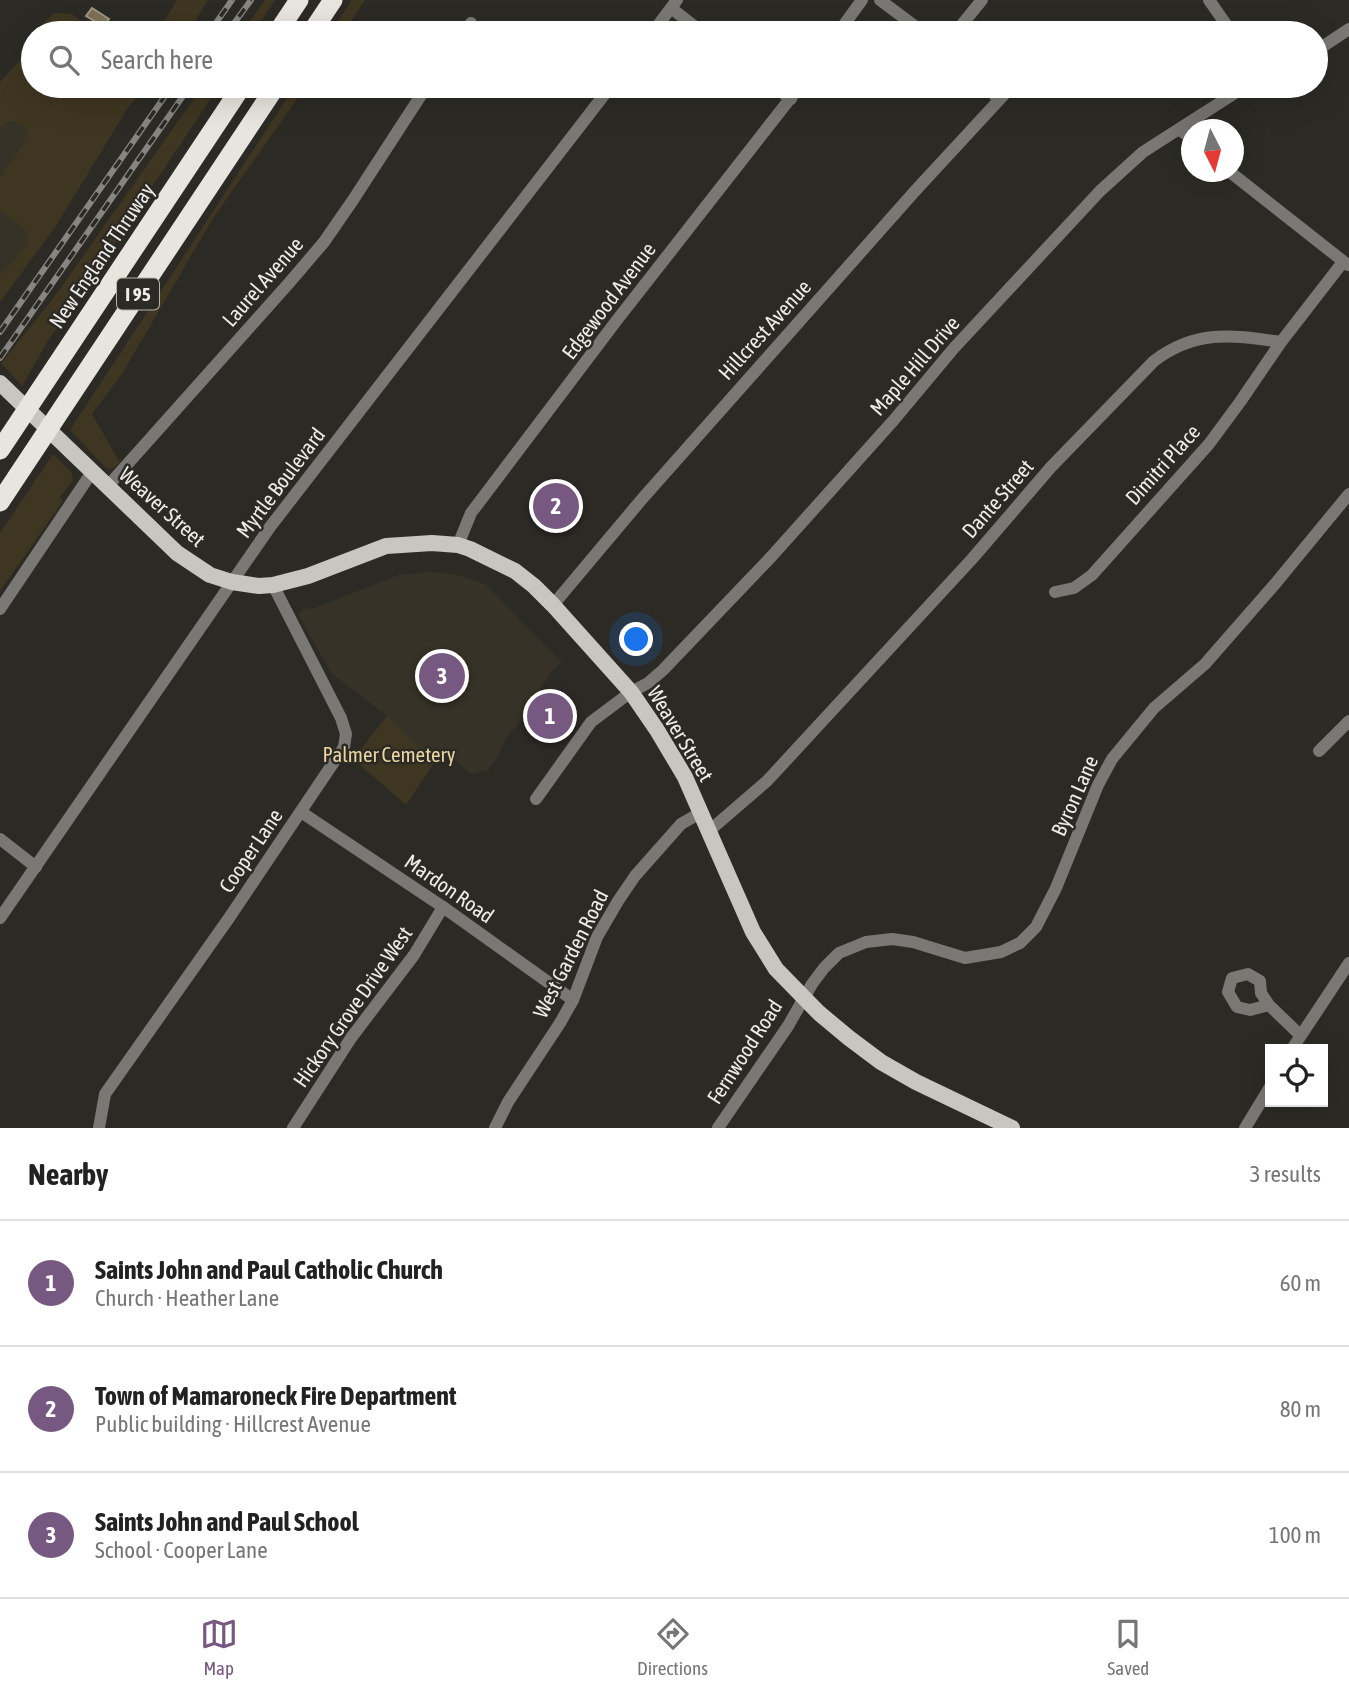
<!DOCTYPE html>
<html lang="en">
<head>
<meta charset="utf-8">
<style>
	body { margin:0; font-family:"Asap Condensed",sans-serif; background:#f6f6f6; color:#222 }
	.controls { position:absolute; right:21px; bottom:21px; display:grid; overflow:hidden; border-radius:0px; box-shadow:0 7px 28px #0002 }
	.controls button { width:63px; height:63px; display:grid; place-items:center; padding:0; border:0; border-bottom:2px solid #e0e0e0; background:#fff; color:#222; font:35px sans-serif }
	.compass { position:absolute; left:1181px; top:119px; width:63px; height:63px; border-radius:50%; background:#fff; box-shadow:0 7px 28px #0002; rotate:174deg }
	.you { position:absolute; left:637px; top:640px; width:24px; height:24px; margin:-18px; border:5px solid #fff; border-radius:50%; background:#1a73e8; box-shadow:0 0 0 10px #1a73e833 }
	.badge { display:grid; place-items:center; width:46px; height:46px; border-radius:50%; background:#765880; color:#fff; font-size:23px; font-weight:700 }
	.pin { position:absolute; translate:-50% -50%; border:4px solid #fff; box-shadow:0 2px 7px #0006 }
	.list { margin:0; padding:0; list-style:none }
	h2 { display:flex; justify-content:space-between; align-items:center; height:91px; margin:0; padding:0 28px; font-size:30px }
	h2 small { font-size:23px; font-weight:400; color:#767676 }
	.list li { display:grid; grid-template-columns:46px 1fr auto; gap:21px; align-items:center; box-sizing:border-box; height:126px; padding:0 28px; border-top:2px solid #e0e0e0 }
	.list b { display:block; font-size:26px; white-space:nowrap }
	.list p { margin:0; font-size:23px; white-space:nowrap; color:#767676 }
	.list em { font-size:23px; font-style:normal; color:#767676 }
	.icon { flex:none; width:38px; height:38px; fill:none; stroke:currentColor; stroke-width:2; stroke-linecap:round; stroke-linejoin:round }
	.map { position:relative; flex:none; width:1349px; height:1128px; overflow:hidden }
	.search { position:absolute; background:#fff; box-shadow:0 7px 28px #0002; left:21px; right:21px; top:21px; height:77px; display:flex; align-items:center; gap:18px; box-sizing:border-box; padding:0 24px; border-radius:38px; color:#767676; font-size:26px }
	.sheet { height:469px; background:#fff }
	nav { display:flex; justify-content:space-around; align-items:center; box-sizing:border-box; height:98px; border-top:2px solid #e0e0e0; background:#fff; font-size:19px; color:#767676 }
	nav a { display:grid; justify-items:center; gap:4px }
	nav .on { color:#765880 }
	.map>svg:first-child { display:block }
	.built { fill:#373227 }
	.green { fill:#3f3621 }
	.water { fill:#7c7157; stroke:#9e9683; stroke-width:2 }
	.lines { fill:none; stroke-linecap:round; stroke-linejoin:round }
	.minor { stroke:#797875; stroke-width:12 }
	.major { stroke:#c8c6c0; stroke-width:16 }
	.highway { stroke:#e8e5de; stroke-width:19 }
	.rail-casing { stroke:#878581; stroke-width:6 }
	.rail { stroke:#2c2a25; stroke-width:3.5; stroke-dasharray:10; stroke-linecap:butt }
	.labels { text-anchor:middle; stroke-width:5; stroke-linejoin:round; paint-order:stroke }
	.shield { fill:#2c2a25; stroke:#b4b2ae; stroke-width:2 }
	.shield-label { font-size:19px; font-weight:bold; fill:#eeece9 }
	.street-label { font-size:21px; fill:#eeece9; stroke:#2c2a25 }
	.park-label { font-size:21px; fill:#ead4a0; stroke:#2c2a25 }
</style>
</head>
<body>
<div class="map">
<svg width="1349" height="1128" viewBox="0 0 1349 1128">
	<rect width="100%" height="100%" fill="#2c2a25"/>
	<g class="built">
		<polygon points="9,121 22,124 28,133 22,145 0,177 0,128"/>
		<polygon points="0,210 26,231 28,242 12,263 0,275"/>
		<polygon points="428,572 455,574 485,584 562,663 553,670 536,695 530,709 505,740 496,760 488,770 472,774 462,767 446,752 434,763 387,716 331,673 298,615 303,609 314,608 399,575"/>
	</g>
	<g class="green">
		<polygon points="177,0 208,0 187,33 155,33 159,31"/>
		<polygon points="265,0 275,0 253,33 241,33"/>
		<polygon points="352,0 365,0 343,33 330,33"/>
		<polygon points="54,13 72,14 97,33 35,33 38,28"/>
		<polygon points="33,36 33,86 145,86 127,109 56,226 0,302 0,275 12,263 28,242 26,231 0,210 0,177 22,145 28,133 22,124 9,121 0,128 0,82 21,59"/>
		<polygon points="203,86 219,86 104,259 49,339 22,386 1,363 52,300"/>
		<polygon points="295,86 306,86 212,220 122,374 92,414 120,463 112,469 107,469 70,430"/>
		<polygon points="53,454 71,472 73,480 60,497 63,501 0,591 0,533"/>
		<polygon points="387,716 434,763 406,805 353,759"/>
	</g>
	<polygon class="water" points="92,8 109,19 104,27 86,16"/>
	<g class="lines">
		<g class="minor">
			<polyline points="880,0 924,33"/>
			<polyline points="1209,0 1232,33"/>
			<polyline points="671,8 703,33"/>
			<polyline points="464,33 471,23"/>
			<polyline points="652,33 677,0"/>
			<polyline points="838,33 862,0"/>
			<polyline points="955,33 982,0"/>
			<polyline points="1065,33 1069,30"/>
			<polyline points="1316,51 1349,29"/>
			<polyline points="773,86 791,99"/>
			<polyline points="985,86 999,99"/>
			<polyline points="1180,130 1192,139"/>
			<polyline points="1230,172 1348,265"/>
			<polyline points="107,487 289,283 324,242 353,200 427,86"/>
			<polyline points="458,545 471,513 617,320 800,86"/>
			<polyline points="1055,592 1074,588 1092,575 1209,444 1240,402 1281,342"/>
			<polyline points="553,605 642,499 915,191 1012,86"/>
			<polyline points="0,609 92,472"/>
			<polyline points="1319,751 1349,721"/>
			<polyline points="536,799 591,722 631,692 648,683 663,670 771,557 893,421 954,348 1100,191 1143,152 1246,86"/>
			<polyline points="301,812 443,907 573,1000"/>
			<path d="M709 831 767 781 972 559 1051 467 1154 361C1196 329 1232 335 1281 342L1343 262"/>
			<polyline points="0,839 36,867"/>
			<polyline points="0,918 270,527 611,86"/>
			<polyline points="1269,1005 1250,1010 1237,1007 1228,992 1232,978 1248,974 1260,981 1261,993 1269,1005 1300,1035"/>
			<polyline points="1292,1049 1349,963"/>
			<polyline points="99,1128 105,1094 229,918 344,747 346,734 341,718 273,585"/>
			<polyline points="293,1128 351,1038 414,955 443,907"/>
			<polyline points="495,1128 508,1102 560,1023 573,1000 597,937 618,901 635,876 681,824 700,813"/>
			<polyline points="718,1128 788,1026 812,984 824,968 839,953 866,942 892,939 913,942 965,958 1001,952 1020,943 1036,927 1056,888 1098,785 1112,759 1154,708 1205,664 1275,584 1349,494"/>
			<polyline points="1245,1128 1270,1087"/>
		</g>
		<polyline class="major" points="0,383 177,553 210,575 232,582 259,586 273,585 308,576 386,546 432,543 458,545 470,549 515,571 534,586 553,605 631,692 657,730 685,777 753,932 776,969 819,1013 849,1038 881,1062 916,1082 1012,1128"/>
		<g class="highway">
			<polyline points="277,33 299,0"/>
			<polyline points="311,33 333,0"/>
			<polyline points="0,450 242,86"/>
			<polyline points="0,502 276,86"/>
		</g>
		<g class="rail-casing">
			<g id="rail">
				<polyline points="209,33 232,0"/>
				<polyline points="227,33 251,0"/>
				<polyline points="0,332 172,86"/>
				<polyline points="0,358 190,86"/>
			</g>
		</g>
		<use href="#rail" class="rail"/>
	</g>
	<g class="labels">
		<rect class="shield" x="117" y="278.5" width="42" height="31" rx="5"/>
		<g class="shield-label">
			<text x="138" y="301">I 95</text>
		</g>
		<g class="street-label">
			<text transform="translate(102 256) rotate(-56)" y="7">New England Thruway</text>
			<text transform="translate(263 282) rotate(-49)" y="7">Laurel Avenue</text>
			<text transform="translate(609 301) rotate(-53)" y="7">Edgewood Avenue</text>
			<text transform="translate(765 330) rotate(-48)" y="7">Hillcrest Avenue</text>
			<text transform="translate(915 366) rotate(-49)" y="7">Maple Hill Drive</text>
			<text transform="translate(1163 465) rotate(-48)" y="7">Dimitri Place</text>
			<text transform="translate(281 483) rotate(-53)" y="7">Myrtle Boulevard</text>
			<text transform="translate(998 499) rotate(-49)" y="7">Dante Street</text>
			<text transform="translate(162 507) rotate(42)" y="7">Weaver Street</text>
			<text transform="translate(680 734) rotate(59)" y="7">Weaver Street</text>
			<text transform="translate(1075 796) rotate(-66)" y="7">Byron Lane</text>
			<text transform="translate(251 851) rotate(-56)" y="7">Cooper Lane</text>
			<text transform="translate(449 889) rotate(35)" y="7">Mardon Road</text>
			<text transform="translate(571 954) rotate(-63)" y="7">West Garden Road</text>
			<text transform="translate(353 1007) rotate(-55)" y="7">Hickory Grove Drive West</text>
			<text transform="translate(745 1052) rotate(-57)" y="7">Fernwood Road</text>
		</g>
		<g class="park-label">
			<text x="389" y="762">Palmer Cemetery</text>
		</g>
	</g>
</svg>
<div class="controls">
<button><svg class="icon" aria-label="locate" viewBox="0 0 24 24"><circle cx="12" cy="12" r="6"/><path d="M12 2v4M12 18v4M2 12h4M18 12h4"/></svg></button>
</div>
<svg class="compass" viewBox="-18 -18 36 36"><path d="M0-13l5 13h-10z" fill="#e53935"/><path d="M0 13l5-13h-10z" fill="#767676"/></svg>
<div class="you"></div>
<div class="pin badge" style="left:550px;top:716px">1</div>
<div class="pin badge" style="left:556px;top:506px">2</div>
<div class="pin badge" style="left:442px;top:676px">3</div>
<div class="search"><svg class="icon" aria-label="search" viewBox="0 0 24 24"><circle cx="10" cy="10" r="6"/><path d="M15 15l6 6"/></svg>Search here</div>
</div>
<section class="sheet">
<h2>Nearby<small>3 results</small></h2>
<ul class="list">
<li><span class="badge">1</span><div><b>Saints John and Paul Catholic Church</b><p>Church · Heather Lane</p></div><em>60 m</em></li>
<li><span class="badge">2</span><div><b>Town of Mamaroneck Fire Department</b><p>Public building · Hillcrest Avenue</p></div><em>80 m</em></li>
<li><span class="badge">3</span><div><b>Saints John and Paul School</b><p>School · Cooper Lane</p></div><em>100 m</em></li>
</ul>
</section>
<nav>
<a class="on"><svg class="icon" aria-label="map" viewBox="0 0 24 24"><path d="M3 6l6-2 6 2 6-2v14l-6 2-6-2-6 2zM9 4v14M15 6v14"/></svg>Map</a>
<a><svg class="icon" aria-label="directions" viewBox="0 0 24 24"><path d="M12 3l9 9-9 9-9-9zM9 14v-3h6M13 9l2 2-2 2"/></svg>Directions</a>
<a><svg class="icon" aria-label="saved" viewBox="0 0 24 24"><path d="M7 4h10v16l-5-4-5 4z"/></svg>Saved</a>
</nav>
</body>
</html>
